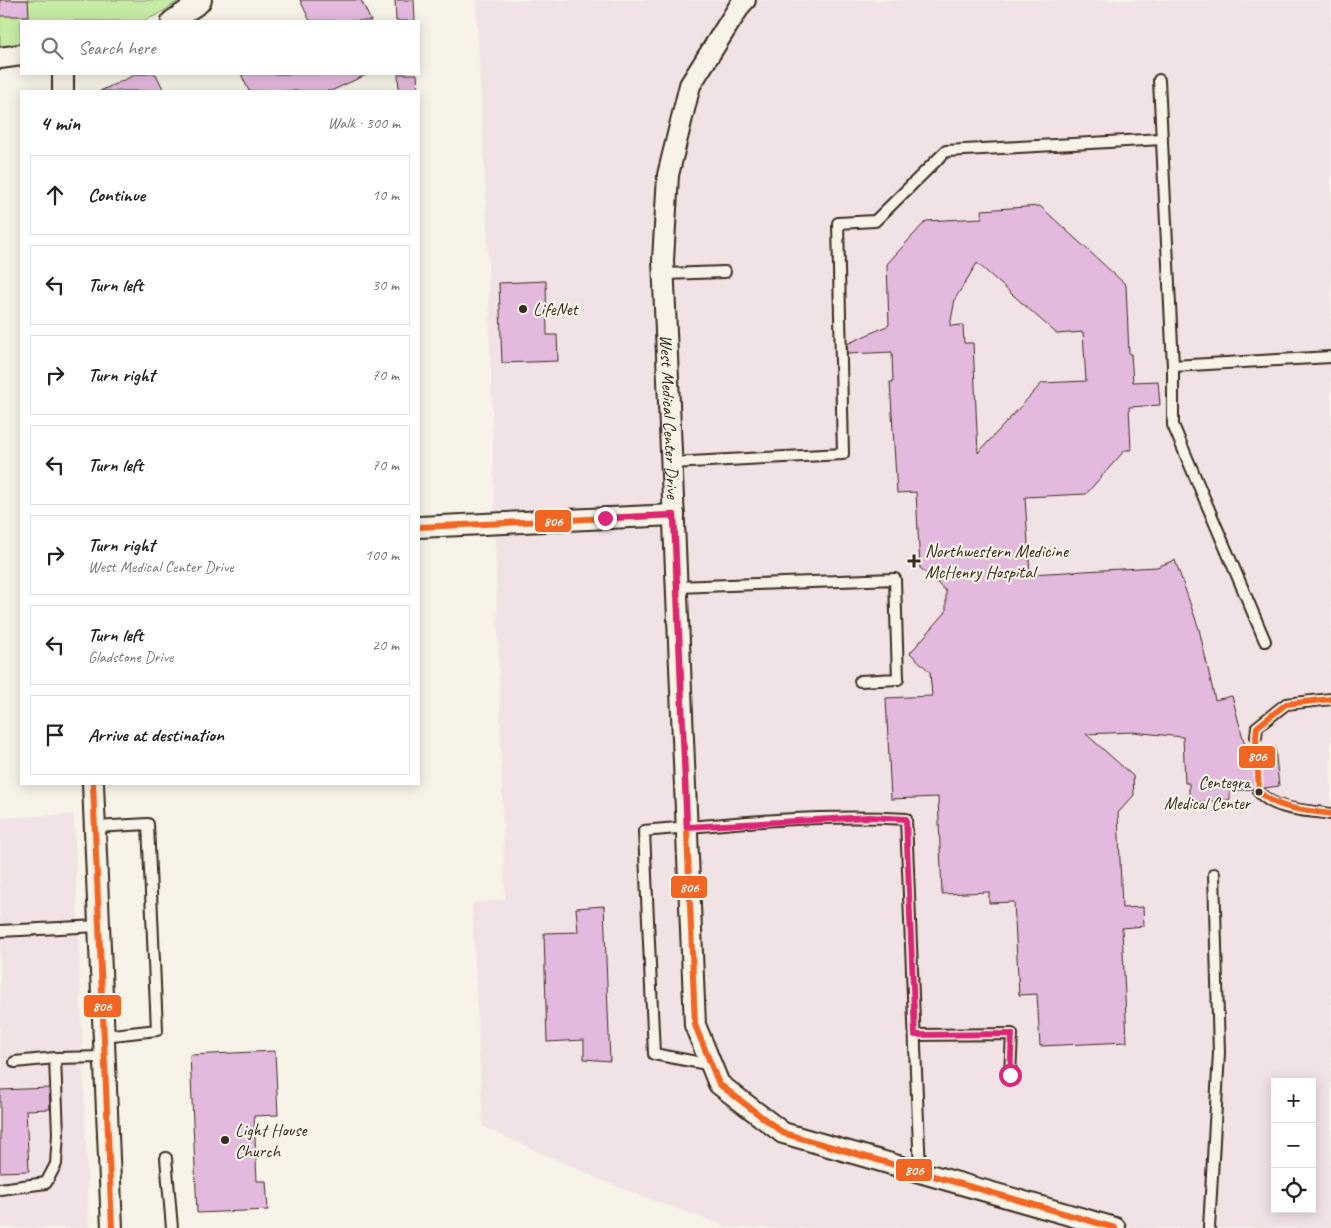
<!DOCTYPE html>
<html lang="en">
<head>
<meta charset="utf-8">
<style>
	body { margin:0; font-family:Caveat,sans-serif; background:#f2f2f2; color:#222 }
	.controls { position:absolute; right:15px; bottom:15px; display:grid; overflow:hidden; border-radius:0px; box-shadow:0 2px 12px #0003 }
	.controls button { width:45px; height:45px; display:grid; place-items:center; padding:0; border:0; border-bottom:1px solid #e0e0e0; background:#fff; color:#222; font:25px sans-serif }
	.stop { position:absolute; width:15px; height:15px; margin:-11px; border:4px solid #db2777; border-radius:50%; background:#fff }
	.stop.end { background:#db2777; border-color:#fff; box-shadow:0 1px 5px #0008 }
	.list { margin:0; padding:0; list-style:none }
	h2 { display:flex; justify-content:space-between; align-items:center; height:65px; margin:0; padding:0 20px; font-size:21px }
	h2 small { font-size:16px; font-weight:400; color:#767676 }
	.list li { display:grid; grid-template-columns:32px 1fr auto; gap:15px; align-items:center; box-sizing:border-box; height:80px; margin:0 10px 10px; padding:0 10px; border:1px solid #e0e0e0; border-radius:0px }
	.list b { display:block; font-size:19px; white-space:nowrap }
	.list p { margin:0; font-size:16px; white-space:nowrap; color:#767676 }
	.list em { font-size:16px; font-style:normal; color:#767676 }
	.icon { flex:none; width:28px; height:28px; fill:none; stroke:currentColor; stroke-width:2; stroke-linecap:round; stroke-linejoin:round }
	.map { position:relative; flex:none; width:1331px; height:1228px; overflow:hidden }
	.search { position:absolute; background:#fff; box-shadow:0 2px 12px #0003; left:20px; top:20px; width:400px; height:55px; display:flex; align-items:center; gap:12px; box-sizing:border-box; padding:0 18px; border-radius:0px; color:#767676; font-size:19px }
	.panel { position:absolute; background:#fff; box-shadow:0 2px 12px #0003; left:20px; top:90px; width:400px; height:695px; border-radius:0px }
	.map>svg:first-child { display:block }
	.built { fill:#f1e2e5; fill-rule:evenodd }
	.green { fill:#c6eba5; stroke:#808a62 }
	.building { fill:#e4b9de; stroke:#3b2a1e; fill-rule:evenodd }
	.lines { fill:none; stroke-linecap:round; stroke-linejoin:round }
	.service-casing { stroke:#3b2a1e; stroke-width:14 }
	.minor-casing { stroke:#3b2a1e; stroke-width:24 }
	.service { stroke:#f7f3e8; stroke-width:10 }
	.minor { stroke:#f7f3e8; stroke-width:20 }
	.bus-1-casing { stroke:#f7f3e8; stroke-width:10 }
	.bus-1 { stroke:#f26522; stroke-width:6 }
	.route { stroke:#db2777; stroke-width:6 }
	.poi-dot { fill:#3b2a1e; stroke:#f7f3e8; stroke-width:2 }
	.labels { text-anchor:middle; stroke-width:4.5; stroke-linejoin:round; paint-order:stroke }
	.bus-label { font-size:17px; fill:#3b2a1e; stroke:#f7f3e8; text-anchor:end }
	.poi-label { font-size:18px; fill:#3b2a1e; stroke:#f7f3e8; text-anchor:start }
	.street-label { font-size:18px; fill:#3b2a1e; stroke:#f7f3e8 }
	.line-badge { stroke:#f7f3e8; stroke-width:2 }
	.badge-label { font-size:14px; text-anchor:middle; font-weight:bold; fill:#fff }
</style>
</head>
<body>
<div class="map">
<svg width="1331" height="1228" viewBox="0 0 1331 1228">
	<rect width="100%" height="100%" fill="#f7f3e8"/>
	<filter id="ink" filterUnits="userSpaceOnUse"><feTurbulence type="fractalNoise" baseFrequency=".02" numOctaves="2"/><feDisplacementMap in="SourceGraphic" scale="10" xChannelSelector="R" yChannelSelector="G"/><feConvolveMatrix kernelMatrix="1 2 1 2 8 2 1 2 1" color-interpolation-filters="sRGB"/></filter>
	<g filter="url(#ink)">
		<g class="built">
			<path d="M476 0H1331V1228H730L620 1188 483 1127 472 903 505 899 487 223ZM1275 1082H1312V1209H1275Z"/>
			<polygon points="74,814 89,1228 0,1228 0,818"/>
		</g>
		<polygon class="green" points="0,0 180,0 157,15 143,21 21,21 21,44 0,47"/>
		<g class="building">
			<polygon points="0,0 28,0 29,16 0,16"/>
			<polygon points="300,0 361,0 371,21 310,21"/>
			<polygon points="395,0 414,0 415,21 396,21"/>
			<polygon points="137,74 156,74 164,91 100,91"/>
			<polygon points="241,74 368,74 331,91 249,91"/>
			<polygon points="398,74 417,74 418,91 399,91"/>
			<path d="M1040 206 1126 285 1129 354H1131L1133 382 1158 381 1160 405 1129 407 1131 450H1125L1086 494 1025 497 1030 574 1157 567 1175 560 1199 629 1215 700 1232 696 1246 750 1275 747 1279 786 1265 788 1257 785 1253 789 1230 791V800L1189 802V783H1185L1183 737 1132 732 1086 734 1133 776 1134 795 1118 813 1122 908 1143 907 1144 926 1122 928 1127 1042 1040 1046 1037 994 1019 995 1014 902 989 903V892L942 894 938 797 891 799 886 698 932 696 930 672 910 653 946 612V591L920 568 916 492 897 493 890 382H893L892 352 848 354 847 344 889 325 887 264 926 221 982 218V210ZM977 263 1057 334 1083 332 1086 381 1042 383 978 453 973 343H964L963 325 950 326 955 299Z"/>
			<polygon points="546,281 547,335 557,335 558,361 502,363 499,283"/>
			<polygon points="604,906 610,1061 584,1059 584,1040 547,1042 544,933 578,932 576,908"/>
			<polygon points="275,1051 278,1115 254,1116 257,1181 266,1181 268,1210 197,1213 190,1055"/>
			<polygon points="49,1088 50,1109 26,1110 29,1171 0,1172 0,1090"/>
		</g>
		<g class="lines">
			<g class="service-casing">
				<g id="service">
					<polyline points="1159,80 1173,366 1173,425 1265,641"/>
					<polyline points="664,274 725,272"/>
					<polyline points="1173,366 1331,357"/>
					<polyline points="672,463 843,454 838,223 875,221 946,151 1162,139"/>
					<polyline points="677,587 895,579 898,679 860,681"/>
					<polyline points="1256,737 1257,727 1286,704 1331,699"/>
					<path d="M1259 792C1275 811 1307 810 1331 814"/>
					<polyline points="95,827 148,824 157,1030 104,1036"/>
					<polyline points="0,931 99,926"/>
					<polyline points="915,1035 1012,1034 1010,1075"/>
					<polyline points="15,1062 55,1058 105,1057"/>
					<path d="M712 1065 654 1054 644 831C730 823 819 814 906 819L920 1172"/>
					<polyline points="166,1158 172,1228"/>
					<polyline points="0,1189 46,1183 56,1164 58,1134 55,1058"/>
					<polyline points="1209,1228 1219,1053 1214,874"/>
				</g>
			</g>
			<g class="minor-casing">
				<g id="minor">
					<path id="s1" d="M745 0 741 4 690 85 668 175 663 260 695 1025 719 1084 783 1133 1115 1228"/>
					<polyline points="172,21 199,3 201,0"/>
					<polyline points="0,58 21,55"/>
					<polyline points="63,74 63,91"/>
					<polyline points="419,527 674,515"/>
					<polyline points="93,784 112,1228"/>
				</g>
			</g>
			<use href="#service" class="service"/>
			<use href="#minor" class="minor"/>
			<g class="bus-1-casing">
				<g id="bus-1">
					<polyline points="419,527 674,515 695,1025 719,1084 783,1133 1115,1228"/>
					<path d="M1331 699 1286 704 1257 727 1256 737 1259 792C1279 810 1305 810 1331 814"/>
					<polyline points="93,784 112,1228"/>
				</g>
			</g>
			<use href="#bus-1" class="bus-1"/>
		</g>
	</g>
	<g class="lines" filter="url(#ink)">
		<polyline class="route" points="605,518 674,515 687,827 869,817 906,819 915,1035 1012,1034 1010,1075"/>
	</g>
	<g class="poi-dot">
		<circle cx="523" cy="309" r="5"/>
		<path d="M911.5 553.5h5v5h5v5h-5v5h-5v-5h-5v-5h5z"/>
		<circle cx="1259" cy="792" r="4.5"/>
		<circle cx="225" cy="1140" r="5"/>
	</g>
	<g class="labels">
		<g class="bus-label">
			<text x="1250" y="788">Centegra<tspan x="1250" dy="21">Medical Center</tspan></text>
		</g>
		<g class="poi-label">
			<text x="533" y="315">LifeNet</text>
			<text x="925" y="557">Northwestern Medicine<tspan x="925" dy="21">McHenry Hospital</tspan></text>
			<text x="235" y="1136">Light House<tspan x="235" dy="21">Church</tspan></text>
		</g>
		<g class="street-label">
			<text dy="6" stroke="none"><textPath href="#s1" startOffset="436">West Medical Center Drive</textPath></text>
		</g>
	</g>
	<g class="line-badge">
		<rect x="534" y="509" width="38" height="24" rx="5" fill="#f26522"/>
		<rect x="1238" y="745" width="38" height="24" rx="5" fill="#f26522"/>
		<rect x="670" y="875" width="38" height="24" rx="5" fill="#f26522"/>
		<rect x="83" y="994" width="39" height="24" rx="5" fill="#f26522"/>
		<rect x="895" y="1158" width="38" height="24" rx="5" fill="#f26522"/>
	</g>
	<g class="badge-label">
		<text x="553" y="526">806</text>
		<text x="1257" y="761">806</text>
		<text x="689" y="892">806</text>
		<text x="102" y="1011">806</text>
		<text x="914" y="1175">806</text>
	</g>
</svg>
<div class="controls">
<button>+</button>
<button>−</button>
<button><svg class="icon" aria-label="locate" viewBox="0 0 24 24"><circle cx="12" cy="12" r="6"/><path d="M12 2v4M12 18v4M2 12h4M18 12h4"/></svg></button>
</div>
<div class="stop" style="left:1010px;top:1075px"></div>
<div class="stop end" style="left:605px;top:518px"></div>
<div class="search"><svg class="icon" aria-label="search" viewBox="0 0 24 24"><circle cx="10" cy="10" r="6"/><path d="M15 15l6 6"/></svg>Search here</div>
<section class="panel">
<h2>4 min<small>Walk · 300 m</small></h2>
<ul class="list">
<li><svg class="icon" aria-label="ahead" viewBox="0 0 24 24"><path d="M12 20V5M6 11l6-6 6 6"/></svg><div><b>Continue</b></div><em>10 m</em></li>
<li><svg class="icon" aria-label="left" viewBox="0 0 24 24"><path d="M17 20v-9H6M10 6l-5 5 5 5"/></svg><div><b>Turn left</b></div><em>30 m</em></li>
<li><svg class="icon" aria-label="right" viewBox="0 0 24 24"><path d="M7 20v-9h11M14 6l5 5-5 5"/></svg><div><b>Turn right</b></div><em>70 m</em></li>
<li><svg class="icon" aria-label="left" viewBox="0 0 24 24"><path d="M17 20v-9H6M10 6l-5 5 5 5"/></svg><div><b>Turn left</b></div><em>70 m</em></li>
<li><svg class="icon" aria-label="right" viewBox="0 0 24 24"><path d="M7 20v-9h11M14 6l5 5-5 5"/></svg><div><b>Turn right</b><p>West Medical Center Drive</p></div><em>100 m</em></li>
<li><svg class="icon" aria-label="left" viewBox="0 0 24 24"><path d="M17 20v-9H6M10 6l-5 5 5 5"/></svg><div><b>Turn left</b><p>Gladstone Drive</p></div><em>20 m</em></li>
<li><svg class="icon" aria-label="arrive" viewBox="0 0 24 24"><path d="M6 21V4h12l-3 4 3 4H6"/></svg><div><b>Arrive at destination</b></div></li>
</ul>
</section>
</div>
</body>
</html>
